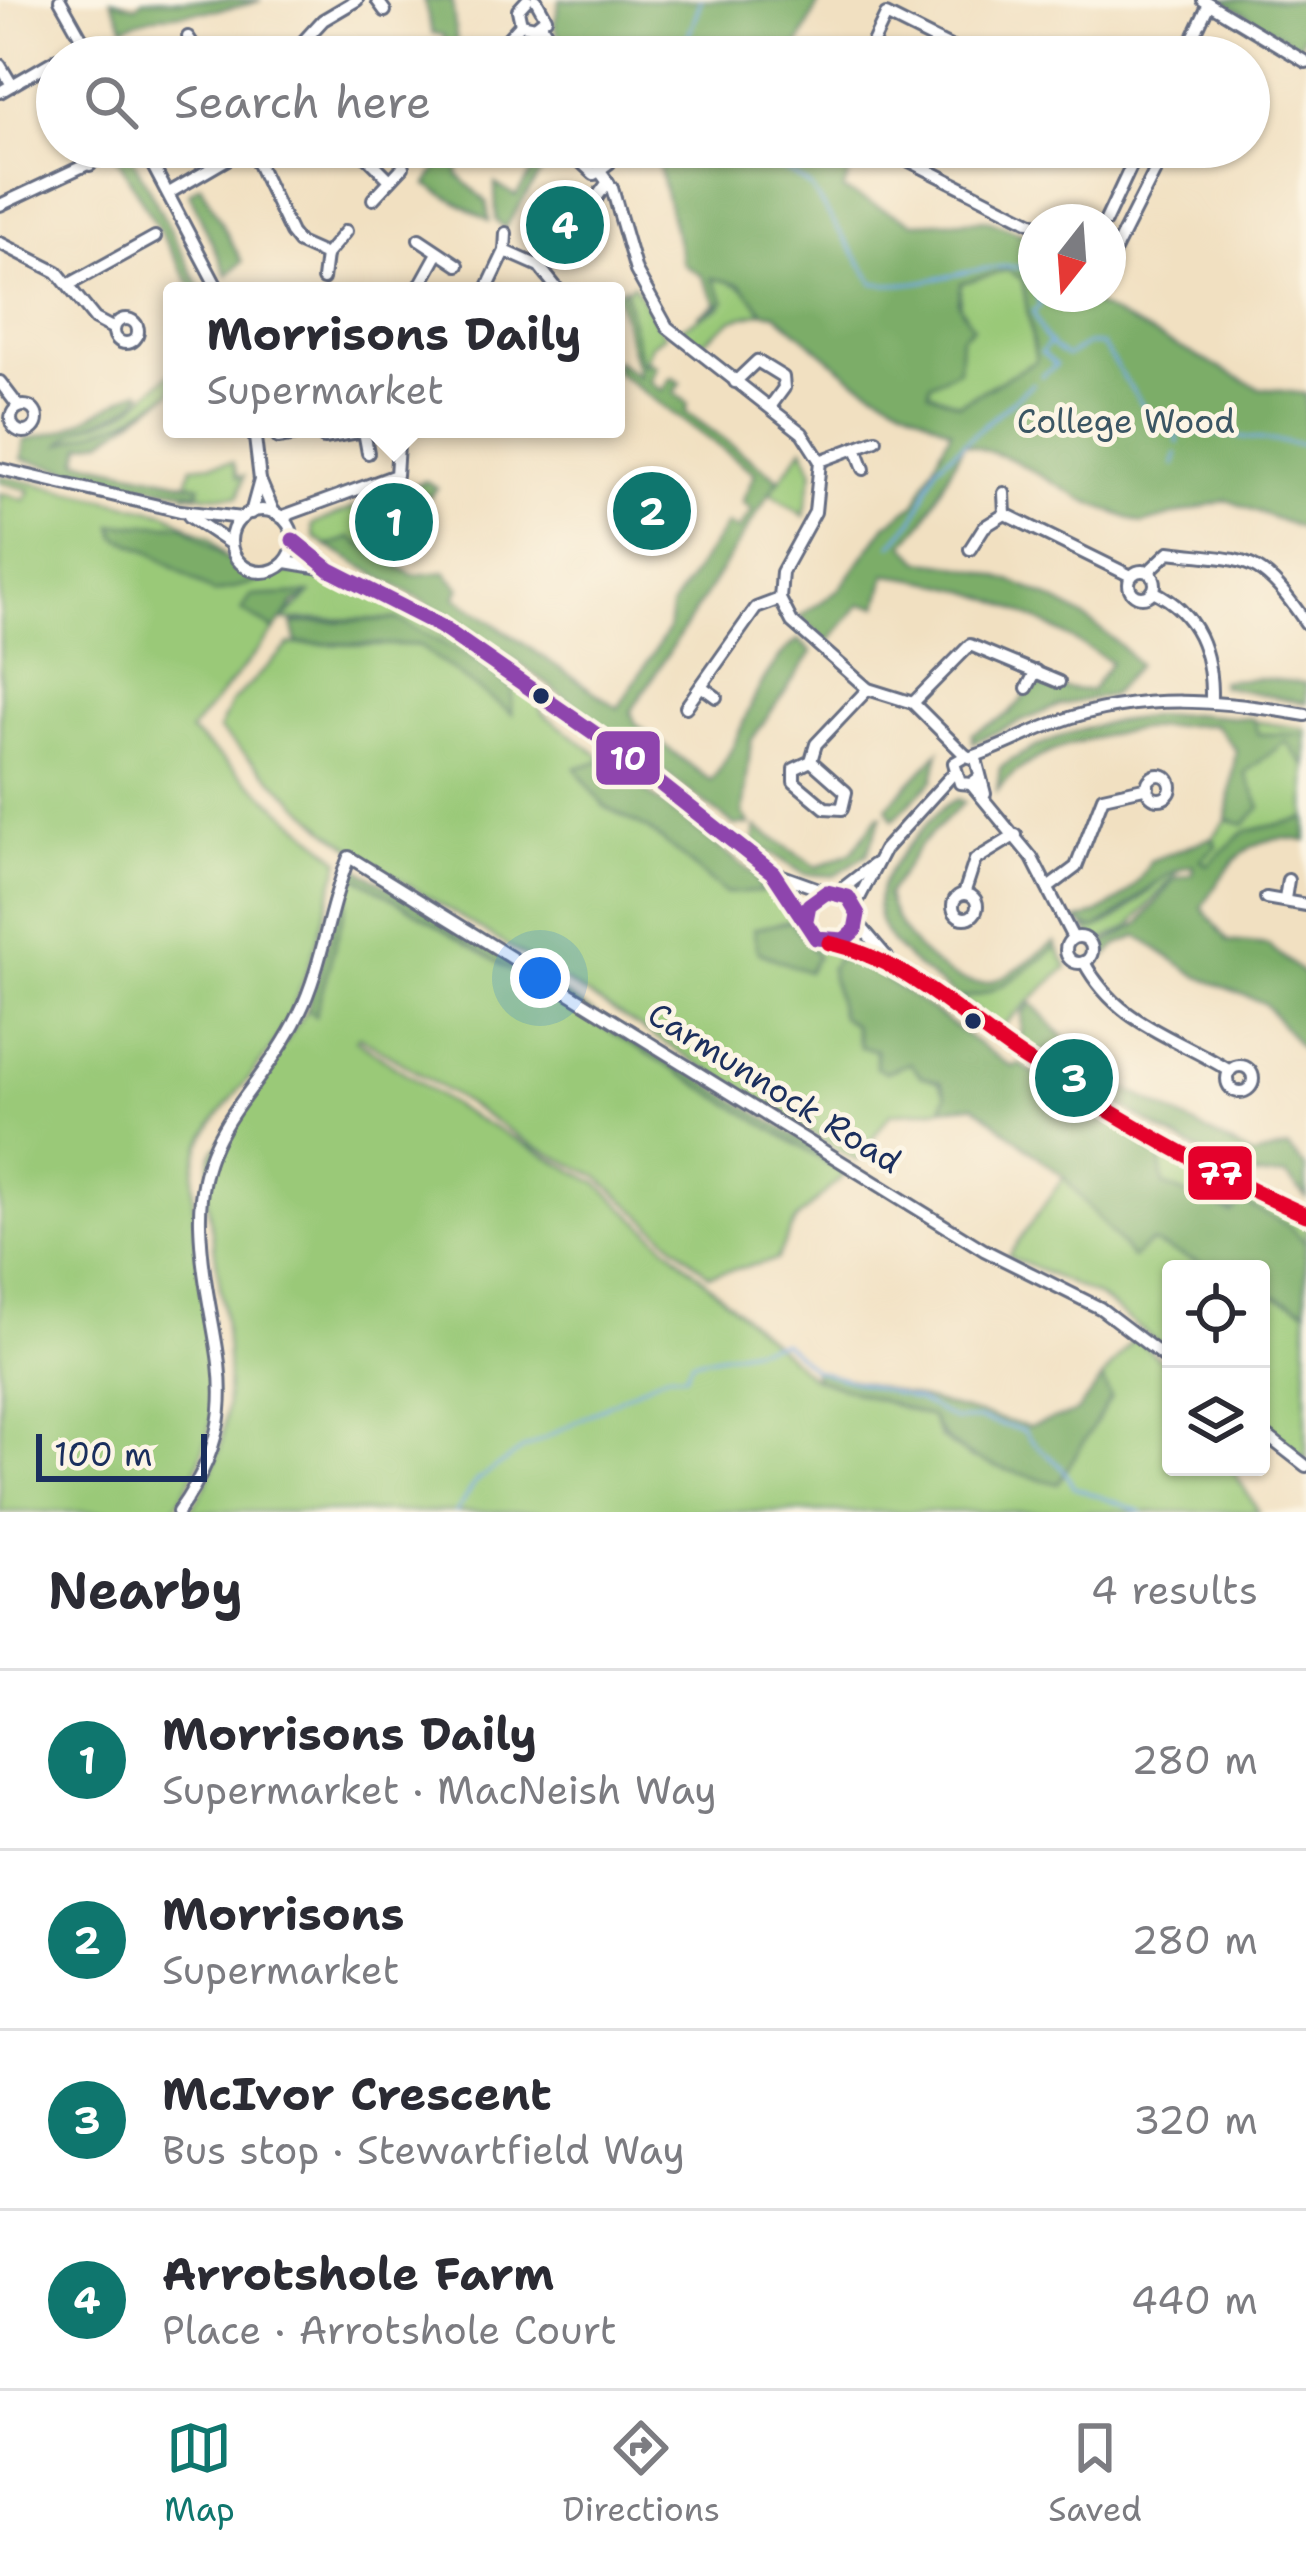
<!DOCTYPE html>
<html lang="en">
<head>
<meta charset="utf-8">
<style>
	body { margin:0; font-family:"Shantell Sans",sans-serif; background:#f2f2f3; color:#2b2b33 }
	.controls { position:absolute; right:36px; bottom:36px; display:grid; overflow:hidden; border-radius:12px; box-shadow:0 3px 9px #0004 }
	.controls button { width:108px; height:108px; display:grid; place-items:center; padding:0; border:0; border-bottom:3px solid #e1e1e2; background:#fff; color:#2b2b33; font:60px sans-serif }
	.compass { position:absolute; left:1018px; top:204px; width:108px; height:108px; border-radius:50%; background:#fff; box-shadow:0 3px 9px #0004; rotate:197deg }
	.scale { position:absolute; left:36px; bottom:30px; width:171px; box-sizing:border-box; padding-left:12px; border:6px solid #1b2f5e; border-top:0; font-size:33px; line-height:42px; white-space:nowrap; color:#1b2f5e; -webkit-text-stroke:9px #fcf5e5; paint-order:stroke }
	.you { position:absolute; left:540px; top:978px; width:42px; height:42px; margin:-30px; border:9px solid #fff; border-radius:50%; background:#1a73e8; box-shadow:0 0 0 18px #1a73e833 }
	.badge { display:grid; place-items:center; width:78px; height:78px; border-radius:50%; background:#0f766e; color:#fff; font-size:39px; font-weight:700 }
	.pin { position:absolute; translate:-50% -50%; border:6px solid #fff; box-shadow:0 3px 12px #0006 }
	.popup { position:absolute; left:163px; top:282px; width:462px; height:156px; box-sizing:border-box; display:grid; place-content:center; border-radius:12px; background:#fff; filter:drop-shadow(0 3px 9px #0005); font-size:39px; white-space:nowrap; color:#7c7c81 }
	.popup b { font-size:45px; color:#2b2b33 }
	.popup::after { content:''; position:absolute; left:50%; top:100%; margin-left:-24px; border:24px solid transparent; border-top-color:#fff }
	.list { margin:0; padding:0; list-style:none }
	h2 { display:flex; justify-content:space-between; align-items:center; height:156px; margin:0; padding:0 48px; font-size:51px }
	h2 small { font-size:39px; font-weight:400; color:#7c7c81 }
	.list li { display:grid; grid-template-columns:78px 1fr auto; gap:36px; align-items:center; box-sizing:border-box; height:180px; padding:0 48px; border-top:3px solid #e1e1e2 }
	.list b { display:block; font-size:45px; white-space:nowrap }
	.list p { margin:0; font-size:39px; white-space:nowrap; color:#7c7c81 }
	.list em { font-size:39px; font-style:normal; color:#7c7c81 }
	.icon { flex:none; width:66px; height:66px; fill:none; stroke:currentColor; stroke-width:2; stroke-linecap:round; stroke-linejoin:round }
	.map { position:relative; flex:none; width:1306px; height:1512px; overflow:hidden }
	.search { position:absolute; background:#fff; box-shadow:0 3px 9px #0004; left:36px; right:36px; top:36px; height:132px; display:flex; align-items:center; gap:30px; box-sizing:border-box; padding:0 42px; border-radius:66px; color:#7c7c81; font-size:45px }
	.sheet { height:876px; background:#fff }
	nav { display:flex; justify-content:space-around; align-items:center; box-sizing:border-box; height:168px; border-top:3px solid #e1e1e2; background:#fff; font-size:33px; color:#7c7c81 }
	nav a { display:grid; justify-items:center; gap:6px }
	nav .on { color:#0f766e }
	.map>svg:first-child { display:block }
	.green { fill:#9ac978; stroke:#5a7c6b; stroke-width:3 }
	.forest { fill:#7bad68; stroke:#4b6e63; stroke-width:3; fill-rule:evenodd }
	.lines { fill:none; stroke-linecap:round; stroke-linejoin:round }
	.stream { stroke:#72a8e0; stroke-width:3 }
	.minor-tunnel { stroke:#c6bdad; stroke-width:10; stroke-dasharray:10 5; stroke-linecap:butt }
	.minor-casing { stroke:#666d81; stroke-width:16 }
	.minor { stroke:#fff; stroke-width:10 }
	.bus-1-casing { stroke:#fcf5e5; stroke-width:24 }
	.bus-2-casing { stroke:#fcf5e5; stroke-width:24 }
	.bus-1 { stroke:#8e44ad; stroke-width:15 }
	.bus-2 { stroke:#e4002b; stroke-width:15 }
	.bus-dot { fill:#1b2f5e; stroke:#fcf5e5; stroke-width:4.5 }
	.labels { text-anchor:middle; stroke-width:10; stroke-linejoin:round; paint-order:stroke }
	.park-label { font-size:33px; fill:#3b5664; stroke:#fcf5e5 }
	.street-label { font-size:33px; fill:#1b2f5e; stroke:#fcf5e5 }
	.line-badge { stroke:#fcf5e5; stroke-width:4.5 }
	.badge-label { font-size:33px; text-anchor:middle; font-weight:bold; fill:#fff }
</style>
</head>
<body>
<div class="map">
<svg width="1306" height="1512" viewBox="0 0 1306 1512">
	<rect width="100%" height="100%" fill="#fcf5e5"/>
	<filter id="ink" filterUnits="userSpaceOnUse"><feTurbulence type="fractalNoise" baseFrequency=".00833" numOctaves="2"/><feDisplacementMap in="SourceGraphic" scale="24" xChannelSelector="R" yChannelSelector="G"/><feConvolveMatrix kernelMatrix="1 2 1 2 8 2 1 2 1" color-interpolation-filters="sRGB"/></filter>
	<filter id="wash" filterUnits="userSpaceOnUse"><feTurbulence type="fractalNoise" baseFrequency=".004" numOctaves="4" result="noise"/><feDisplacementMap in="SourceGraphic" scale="48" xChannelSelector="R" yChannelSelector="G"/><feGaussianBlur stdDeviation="2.7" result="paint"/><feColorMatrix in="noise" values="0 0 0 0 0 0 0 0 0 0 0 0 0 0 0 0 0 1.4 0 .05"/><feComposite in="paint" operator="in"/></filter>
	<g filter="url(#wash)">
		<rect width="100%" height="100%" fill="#f1e0c1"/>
		<g class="green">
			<path d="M1007 270 1022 279 1036 361 958 404 929 392V384C972 365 955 320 961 283Z"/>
			<path d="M710 276C735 283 752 287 764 312L733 319 699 345 680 328 722 306Z"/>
			<polygon points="633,284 665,335 651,345 643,368 622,293"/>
			<path d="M172 371V392L126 420 61 444C79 422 108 425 130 409 136 405 169 375 172 371Z"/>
			<polygon points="803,448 813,471 804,516 770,493"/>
			<polygon points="233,462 238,477 244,476 238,497 184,494 198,492 199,486 187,483 192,466"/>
			<path d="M0 476 166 513 210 538 229 561 216 552 116 537 151 552 214 593 256 580 248 575C264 576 279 571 294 572 374 576 474 656 538 700L542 713 605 760 576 768 604 806 650 830 725 893 762 891 755 875 785 908 791 905 801 935 791 922 754 929 758 952 817 957 807 944 854 955 853 961 836 959 841 1016 854 1025 857 1041 876 1049 877 1068 887 1072 910 1063 921 1076 936 1078 946 1094 942 1108 890 1114 857 1161 381 868 327 830 219 730 231 703 290 644 418 645 511 713 512 689 397 619 282 620 309 595 243 611 275 630 190 731 340 860C321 925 307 992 270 1050 252 1078 211 1117 200 1147 190 1173 193 1202 195 1229 204 1343 243 1407 172 1512H0V493L25 500 30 490 0 482Z"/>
			<polygon points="380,497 385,507 376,516 380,529 388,529 372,554 350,538 327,546 314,537 312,525"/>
			<path d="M1218 716 1306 729V841C1260 830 1246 856 1206 865L1200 860 1216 846 1213 837 1227 819 1236 750 1215 725Z"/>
			<path d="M1182 867 1128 928 1099 942 1085 929C1123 929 1149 881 1182 867Z"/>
			<path d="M351 873 845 1174 795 1221 776 1260 709 1275 597 1176 534 1146 359 1036 356 1040 460 1110 597 1183 812 1378 931 1417 940 1437 972 1459 1110 1397 1102 1379 1134 1338 1171 1368V1467H1231L1259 1512H188C257 1429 217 1288 206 1188L211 1156 307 1009 315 1015Z"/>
			<polygon points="1057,947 1067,967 1000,1028 958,998 988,992"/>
			<path d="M1123 1128 1306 1223V1243C1271 1208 1211 1215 1168 1187 1150 1175 1136 1146 1123 1128Z"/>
			<polygon points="1064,1177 1132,1258 1150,1241 1214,1269 1171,1269 1171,1353 1100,1297 1008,1256"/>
			<polygon points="1261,1290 1306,1309 1306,1460 1261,1424"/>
		</g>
		<g class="forest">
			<path d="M111 0 136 6 143 0H261C211 18 174 5 124 27Z"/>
			<polygon points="424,0 452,0 458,54 445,57 443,35 432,33"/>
			<polygon points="560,0 820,0 793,57 585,57 564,49 554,25"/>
			<polygon points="1221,0 1306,0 1306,31 1299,46"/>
			<polygon points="111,147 127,147 202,291 194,291"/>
			<polygon points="439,147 457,147 458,175 487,203 489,221 427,185 440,163"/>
			<polygon points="548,147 557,147 505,228 496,221 495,184 516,196"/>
			<path d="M654 147H855L859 149 843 190 914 223 988 220 1036 239V294H1089L1092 303 1259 388 1306 394V530L1227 500 1142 524 1084 500 1011 459 964 443 925 520 904 544 920 561C994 566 1091 607 1138 665L1111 695 1060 705 973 742 972 734 1010 713 1035 685 1091 691 1111 662C1028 613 983 586 886 575L878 606 860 604 828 643 800 616 839 590 886 525 915 504 951 430 854 379 776 314 764 312 740 284 712 278 725 301 698 316 717 304 702 276 683 264ZM1007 270 1022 279 1036 361 959 404 929 392 930 384 959 369 961 337 973 327 958 303 961 283Z"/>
			<polygon points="201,185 242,262 227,275 189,193"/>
			<path d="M624 287 642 366 648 361 656 366 650 382 662 391 672 377 681 383 674 393 688 403 686 412 779 479 631 712 636 724 711 781C748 735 749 678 798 640L812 652 751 741 743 814 750 825H734L527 669 450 617 327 546 350 538 413 575 445 572 460 588 455 597 618 708 668 630 671 607 727 524 738 530 752 510 742 502 755 473 616 372V360L639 377 616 292Z"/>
			<path d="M139 390 143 393C123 422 83 417 62 444L126 420 172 392 103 440 82 445 78 460 200 486 198 493 125 483 22 459 25 440 65 430Z"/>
			<polygon points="426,481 437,488 429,497 413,492 381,530 373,524 384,507 380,497"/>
			<polygon points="113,525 184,525 257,582 214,593 151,552 116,537"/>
			<polygon points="312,593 294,603 275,630 242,611 251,596"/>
			<polygon points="397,619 479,663 512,689 512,714 418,645 297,643 292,623"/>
			<polygon points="1258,678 1306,683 1306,703 1221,686 1221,681"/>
			<path d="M1192 714 1253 719 1258 734H1306V767L1286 741 1245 773 1261 807 1244 825 1227 819 1236 750 1215 725C1149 724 1039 736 997 791L1000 768C1057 728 1124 716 1192 714Z"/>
			<polygon points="939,752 933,780 893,820 887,807"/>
			<polygon points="605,760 755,875 762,892 725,893 650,830 604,806 575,768"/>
			<path d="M958 799 964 802 921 844 887 895C893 931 948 992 989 982 1012 976 1035 955 1055 942L1057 947C1028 969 996 997 958 998 896 950 841 920 910 844 923 829 939 806 958 799Z"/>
			<polygon points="878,816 882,816 867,854 834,876 804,874 754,842 756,827 817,867 852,852"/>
			<path d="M1306 818V841C1249 828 1228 865 1202 908L1228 941 1268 945 1306 976V1054L1264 1003 1199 977 1138 936 1119 944 1093 968 1099 947 1139 924 1174 879 1193 874V865C1153 873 1131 912 1094 929L1075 921C1107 913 1137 891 1150 861L1213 837 1216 846 1201 860 1207 865 1244 832Z"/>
			<polygon points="357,868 850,1170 845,1174 351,873"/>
			<polygon points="347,880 352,884 315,1016 307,1009"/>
			<polygon points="791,921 817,956 808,972 758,952 753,929"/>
			<path d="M836 959C883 965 967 1040 1013 1067L1019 1064 1123 1128 1160 1159 1164 1185 1231 1213 1243 1202 1289 1226 1306 1243V1309L1261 1290V1269H1214L1151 1242 1132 1258 1064 1177 974 1105 942 1108 946 1094 941 1082 921 1076 910 1063 886 1072 876 1068V1050L860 1047 854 1025 841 1017 830 969Z"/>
			<path d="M1032 1003 1097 1073 1253 1156 1288 1148 1306 1168V1197L1286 1176C1275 1176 1260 1178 1249 1174 1189 1150 1095 1096 1053 1048L1038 1053 1021 1042 1022 1013Z"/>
			<path d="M814 1370 1028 1427 1077 1412 1102 1379 1111 1397 1058 1484C1012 1470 953 1464 931 1417L813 1378Z"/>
		</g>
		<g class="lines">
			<g class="stream">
				<polyline points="694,57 686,43 701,0"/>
				<path d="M755 147C765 165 793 171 810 187L874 283C927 291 983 258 1030 269L1040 306 1033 311C1040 331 1048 347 1067 356L1088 344 1102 345 1145 409 1177 429 1306 445"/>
				<polyline points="1042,376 1056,365 1041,352 1051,342"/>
				<polyline points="1177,429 1178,443"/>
				<polyline points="1174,465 1177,454"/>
				<polyline points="892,545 915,518 937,466 1033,383"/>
				<path d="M456 1512 476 1481 522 1450 668 1373 685 1375 692 1361 783 1342 814 1370 918 1400 955 1420 980 1419 1024 1431C1041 1457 1062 1457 1073 1487L1143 1512"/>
			</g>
		</g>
	</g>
	<g filter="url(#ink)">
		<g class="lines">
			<polyline class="minor-tunnel" points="554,233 567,239"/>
			<g class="minor-casing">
				<g id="minor">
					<polyline points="60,0 92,57"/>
					<polyline points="377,0 385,11"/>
					<polyline points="1203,0 1306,62"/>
					<polyline points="521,24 535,27 546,18 536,0"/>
					<polyline points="521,24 518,10 527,0"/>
					<polyline points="541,24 552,42 552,57"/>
					<polyline points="188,37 201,57"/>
					<polyline points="203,57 218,52 252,57"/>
					<polyline points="289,57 323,20 357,0"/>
					<polyline points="491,57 521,24"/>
					<polyline points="866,57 886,15 970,57"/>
					<polyline points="1184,57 1209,4"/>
					<polyline points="0,65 12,85"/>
					<polyline points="0,92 57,59"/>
					<polyline points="143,147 219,291"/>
					<polyline points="250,147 291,233 299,243 326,255 346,231"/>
					<polyline points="357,147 389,179"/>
					<polyline points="590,147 581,162 594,174 609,163 601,147"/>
					<polyline points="882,147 1036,225"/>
					<polyline points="81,150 90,165"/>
					<polyline points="489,156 496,147"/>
					<polyline points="601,173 612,188 636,271 667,327 802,433 820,461 815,512 782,572 780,599 792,622 868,689 913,703 966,756"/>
					<polyline points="169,193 248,147"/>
					<polyline points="373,199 403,167"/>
					<polyline points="0,205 109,154"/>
					<polyline points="1105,222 1140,147"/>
					<polyline points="419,239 458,265"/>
					<polyline points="536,240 544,227 537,222"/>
					<polyline points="0,243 57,272 95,319 114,329"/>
					<polyline points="505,251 539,266 559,291"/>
					<polyline points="576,254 597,197 608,182"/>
					<polyline points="1108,264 1167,147"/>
					<polyline points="323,279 326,255"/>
					<polyline points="70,284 155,237"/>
					<polyline points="417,291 438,253"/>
					<polyline points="486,291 505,251 506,233"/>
					<circle cx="126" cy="331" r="12"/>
					<polyline points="0,382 19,407"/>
					<polyline points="735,382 757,361 783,377 784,388 770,407"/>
					<circle cx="24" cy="419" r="13"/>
					<polyline points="322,429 324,438 364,431 368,453"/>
					<polyline points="278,438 323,430"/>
					<polyline points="856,448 864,469"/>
					<polyline points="820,461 876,440"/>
					<polyline points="0,469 180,511 242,518"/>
					<polyline points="260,480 274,513"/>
					<polyline points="1004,493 1005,514"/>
					<circle cx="262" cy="541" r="31"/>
					<polyline points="251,513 260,480 254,429"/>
					<polyline points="189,516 231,544"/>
					<polyline points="281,517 396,475 399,429"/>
					<polyline points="293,540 330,570 440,626 610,744 773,873 816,938 844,940 855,930 858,914 848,897 827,892 809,905 806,920"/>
					<polyline points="970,549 984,527 1005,514 1131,576"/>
					<polyline points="286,562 327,569"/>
					<circle cx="1142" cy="584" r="13"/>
					<path d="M1148 572 1169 552C1249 562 1258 552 1306 623"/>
					<path d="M1153 591C1198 613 1212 652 1211 701"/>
					<polyline points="701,686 716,697"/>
					<polyline points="1027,688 1036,671"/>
					<polyline points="913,703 970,645 1059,682"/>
					<polyline points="686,707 756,608 780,599"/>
					<path d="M971 757C1002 748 1028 732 1058 722 1140 692 1222 700 1306 715"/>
					<polyline points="811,761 794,769 794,782 825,808 842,809 846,792 811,761 816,744 868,689"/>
					<circle cx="1159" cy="787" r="12"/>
					<polyline points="980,777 971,784 960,783 954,763 966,756 976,759 985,794"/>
					<polyline points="971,784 1032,858 1073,938"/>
					<polyline points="777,874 827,892"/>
					<polyline points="1048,888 1076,867 1103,797 1148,787"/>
					<polyline points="838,892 873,865"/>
					<polyline points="964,894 975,860 1016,835"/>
					<circle cx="965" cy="906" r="12"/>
					<polyline points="1266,898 1306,905"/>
					<polyline points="1285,899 1288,880"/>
					<polyline points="855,906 884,850 953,774"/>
					<polyline points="857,922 890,961"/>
					<circle cx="1079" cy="950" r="13"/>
					<path d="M838 945C909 960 965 1020 1025 1059 1114 1116 1209 1172 1306 1215"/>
					<path d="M1084 962C1117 1024 1172 1035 1230 1071"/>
					<circle cx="1240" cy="1079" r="13"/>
					<polyline points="1261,1431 1306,1466"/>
					<path d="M178 1512C257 1402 203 1342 200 1223 198 1124 260 1095 299 1014 323 965 328 908 349 857L984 1250 1100 1308 1171 1362"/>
				</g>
			</g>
			<use href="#minor" class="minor"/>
			<g class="bus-1-casing">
				<polyline id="bus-1" points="293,540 330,570 440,626 610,744 773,873 816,938 844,940 855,930 858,914 848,897 827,892 809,905 806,920"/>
			</g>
			<g class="bus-2-casing">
				<path id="bus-2" d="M829 943C905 959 962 1018 1025 1059 1115 1116 1209 1172 1306 1215"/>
			</g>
			<use href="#bus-1" class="bus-1"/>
			<use href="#bus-2" class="bus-2"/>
		</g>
	</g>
	<g class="bus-dot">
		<circle cx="541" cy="696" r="10"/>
		<circle cx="973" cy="1021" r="10"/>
	</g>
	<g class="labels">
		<g class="park-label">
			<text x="1126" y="433">College Wood</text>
		</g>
		<g class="street-label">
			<text transform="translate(775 1087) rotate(32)" y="12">Carmunnock Road</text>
		</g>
	</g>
	<g class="line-badge">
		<rect x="594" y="729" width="68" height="58" rx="12" fill="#8e44ad"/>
		<rect x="1186" y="1144" width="68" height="58" rx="12" fill="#e4002b"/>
	</g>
	<g class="badge-label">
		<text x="628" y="770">10</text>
		<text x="1220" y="1185">77</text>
	</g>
</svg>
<div class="controls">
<button><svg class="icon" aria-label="locate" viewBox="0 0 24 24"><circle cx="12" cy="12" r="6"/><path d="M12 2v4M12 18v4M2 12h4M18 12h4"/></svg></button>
<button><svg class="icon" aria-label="layers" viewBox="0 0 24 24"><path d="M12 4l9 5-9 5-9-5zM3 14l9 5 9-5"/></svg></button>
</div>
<svg class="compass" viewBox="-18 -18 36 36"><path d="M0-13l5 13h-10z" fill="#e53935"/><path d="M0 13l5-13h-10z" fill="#7c7c81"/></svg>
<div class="scale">100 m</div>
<div class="you"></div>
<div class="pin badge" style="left:394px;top:522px">1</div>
<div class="popup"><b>Morrisons Daily</b>Supermarket</div>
<div class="pin badge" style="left:652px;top:511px">2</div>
<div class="pin badge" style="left:1074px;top:1078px">3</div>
<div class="pin badge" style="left:565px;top:225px">4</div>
<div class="search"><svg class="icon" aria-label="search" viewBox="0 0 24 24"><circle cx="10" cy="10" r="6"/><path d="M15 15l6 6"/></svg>Search here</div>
</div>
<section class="sheet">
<h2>Nearby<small>4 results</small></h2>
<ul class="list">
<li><span class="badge">1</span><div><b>Morrisons Daily</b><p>Supermarket · MacNeish Way</p></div><em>280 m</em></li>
<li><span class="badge">2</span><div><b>Morrisons</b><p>Supermarket</p></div><em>280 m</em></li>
<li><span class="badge">3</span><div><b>McIvor Crescent</b><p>Bus stop · Stewartfield Way</p></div><em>320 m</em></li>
<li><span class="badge">4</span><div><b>Arrotshole Farm</b><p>Place · Arrotshole Court</p></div><em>440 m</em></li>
</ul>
</section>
<nav>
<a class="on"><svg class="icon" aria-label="map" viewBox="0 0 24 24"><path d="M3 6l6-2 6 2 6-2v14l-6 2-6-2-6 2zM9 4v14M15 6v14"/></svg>Map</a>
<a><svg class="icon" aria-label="directions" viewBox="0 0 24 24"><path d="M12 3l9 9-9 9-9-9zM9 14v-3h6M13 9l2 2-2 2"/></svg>Directions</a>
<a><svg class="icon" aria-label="saved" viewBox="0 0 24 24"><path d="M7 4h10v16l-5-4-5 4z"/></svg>Saved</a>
</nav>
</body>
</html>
